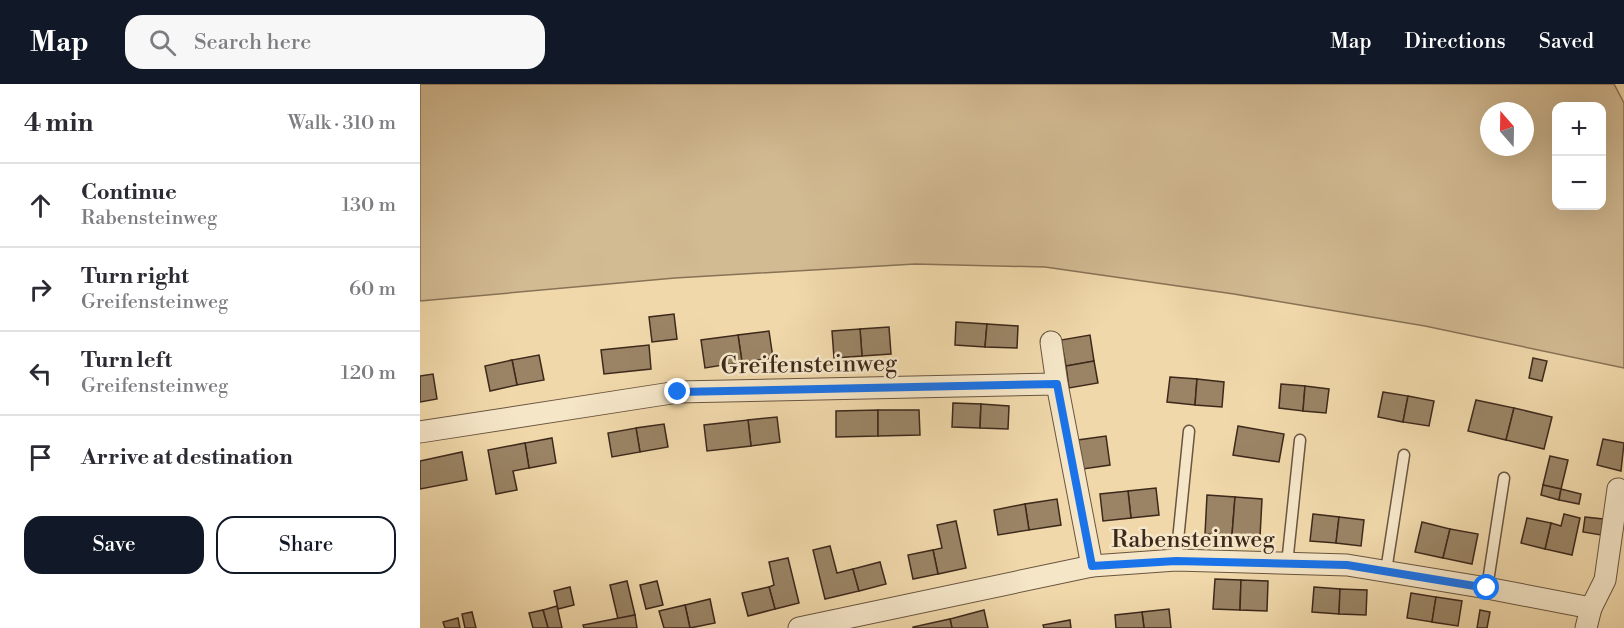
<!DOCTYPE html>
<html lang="en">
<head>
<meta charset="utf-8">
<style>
	body { margin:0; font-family:"Libre Bodoni",serif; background:#f7f7f7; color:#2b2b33 }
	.controls { position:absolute; right:18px; top:18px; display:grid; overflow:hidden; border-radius:12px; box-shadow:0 6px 24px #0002 }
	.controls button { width:54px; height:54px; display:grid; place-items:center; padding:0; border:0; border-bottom:2px solid #e1e1e2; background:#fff; color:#2b2b33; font:30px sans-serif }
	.compass { position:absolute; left:1060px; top:18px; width:54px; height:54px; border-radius:50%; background:#fff; box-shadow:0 6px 24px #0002; rotate:340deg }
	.stop { position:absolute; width:18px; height:18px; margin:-14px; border:4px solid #1a73e8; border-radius:50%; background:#fff }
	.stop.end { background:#1a73e8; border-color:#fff; box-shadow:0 2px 6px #0008 }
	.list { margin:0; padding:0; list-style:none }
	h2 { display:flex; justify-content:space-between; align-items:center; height:78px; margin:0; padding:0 24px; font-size:26px }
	h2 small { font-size:20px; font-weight:400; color:#7c7c81 }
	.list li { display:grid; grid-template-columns:39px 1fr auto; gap:18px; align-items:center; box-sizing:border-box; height:84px; padding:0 24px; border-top:2px solid #e1e1e2 }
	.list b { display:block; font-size:22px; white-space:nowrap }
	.list p { margin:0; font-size:20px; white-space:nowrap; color:#7c7c81 }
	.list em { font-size:20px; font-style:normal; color:#7c7c81 }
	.actions { display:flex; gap:12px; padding:18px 24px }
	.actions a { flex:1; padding:14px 0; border:2px solid #111827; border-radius:18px; text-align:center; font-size:21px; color:#111827 }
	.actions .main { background:#111827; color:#fff }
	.icon { flex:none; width:33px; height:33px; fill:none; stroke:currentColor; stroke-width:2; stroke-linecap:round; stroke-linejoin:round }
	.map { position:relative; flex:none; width:1204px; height:544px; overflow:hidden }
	header { display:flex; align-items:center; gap:36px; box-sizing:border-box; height:84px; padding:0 30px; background:#111827; color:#fff }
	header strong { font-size:28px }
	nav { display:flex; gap:33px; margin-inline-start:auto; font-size:21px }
	.search { width:420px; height:54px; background:#f7f7f7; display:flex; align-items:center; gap:15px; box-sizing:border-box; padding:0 21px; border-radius:18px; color:#7c7c81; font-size:22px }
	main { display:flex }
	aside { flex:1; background:#fff }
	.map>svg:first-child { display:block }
	.green { fill:#d2ba92; stroke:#887256; stroke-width:1.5; fill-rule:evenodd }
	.building { fill:#9a8465; stroke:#3d291b; stroke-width:1.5 }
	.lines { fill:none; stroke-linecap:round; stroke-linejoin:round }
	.lane-casing { stroke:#6a553f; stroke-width:13 }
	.street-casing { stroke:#6a553f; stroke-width:23 }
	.lane { stroke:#f5e6c8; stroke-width:10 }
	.street { stroke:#f5e6c8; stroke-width:21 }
	.route { stroke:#1a73e8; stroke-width:8 }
	.labels { text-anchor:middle; stroke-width:5; stroke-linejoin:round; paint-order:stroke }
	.street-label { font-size:24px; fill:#3d291b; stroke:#f5e6c8 }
</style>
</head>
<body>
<header>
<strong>Map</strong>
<div class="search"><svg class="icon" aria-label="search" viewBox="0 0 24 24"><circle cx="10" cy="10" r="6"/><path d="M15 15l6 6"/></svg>Search here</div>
<nav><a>Map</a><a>Directions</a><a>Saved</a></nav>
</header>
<main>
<aside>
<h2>4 min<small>Walk · 310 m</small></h2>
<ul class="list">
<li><svg class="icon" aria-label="ahead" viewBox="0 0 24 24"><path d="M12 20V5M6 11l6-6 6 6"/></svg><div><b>Continue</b><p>Rabensteinweg</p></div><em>130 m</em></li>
<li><svg class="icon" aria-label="right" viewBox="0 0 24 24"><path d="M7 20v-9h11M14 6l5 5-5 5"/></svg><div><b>Turn right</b><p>Greifensteinweg</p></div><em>60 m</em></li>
<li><svg class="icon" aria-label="left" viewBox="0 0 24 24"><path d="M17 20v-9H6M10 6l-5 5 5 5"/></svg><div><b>Turn left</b><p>Greifensteinweg</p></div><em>120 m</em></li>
<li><svg class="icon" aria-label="arrive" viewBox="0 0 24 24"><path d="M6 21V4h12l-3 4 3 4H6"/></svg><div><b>Arrive at destination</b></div></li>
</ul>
<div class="actions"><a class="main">Save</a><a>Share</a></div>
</aside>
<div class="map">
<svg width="1204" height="544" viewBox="0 0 1204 544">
	<rect width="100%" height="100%" fill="#f0d8aa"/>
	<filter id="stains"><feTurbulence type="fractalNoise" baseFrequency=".00333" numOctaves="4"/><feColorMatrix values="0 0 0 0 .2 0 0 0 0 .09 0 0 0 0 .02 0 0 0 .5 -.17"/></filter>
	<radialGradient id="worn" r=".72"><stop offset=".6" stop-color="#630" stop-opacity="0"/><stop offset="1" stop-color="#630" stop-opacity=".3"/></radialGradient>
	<path class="green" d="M0 0H1194L1204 19V284L1005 242 814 210 625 183 495 180 255 194 0 217ZM1136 22H1182V122H1136ZM1069 27H1105V63H1069Z"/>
	<g class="building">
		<polygon points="254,230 257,255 232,258 229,233"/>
		<polygon points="536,238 567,240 565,263 535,261"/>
		<polygon points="567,240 598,242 597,264 565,263"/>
		<polygon points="469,243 471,270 442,272 440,245"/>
		<polygon points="440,245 442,272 414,274 412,247"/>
		<polygon points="349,247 353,274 322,278 318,251"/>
		<polygon points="318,251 322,278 285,284 281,256"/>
		<polygon points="670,251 674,277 646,282 641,256"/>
		<polygon points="229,261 231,285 184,290 181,266"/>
		<polygon points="119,271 124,296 97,301 92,276"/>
		<polygon points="1113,274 1127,277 1122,297 1109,294"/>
		<polygon points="92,276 97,301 70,307 65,282"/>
		<polygon points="674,277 678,299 649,304 646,282"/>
		<polygon points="13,290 17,315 0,318 0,292"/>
		<polygon points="750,293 777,295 775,321 747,318"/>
		<polygon points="777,295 804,298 802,323 775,321"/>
		<polygon points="861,300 885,302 883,327 859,324"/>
		<polygon points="885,302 909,305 906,329 883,327"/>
		<polygon points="963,308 988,312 983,338 958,333"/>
		<polygon points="988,312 1014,317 1009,342 983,338"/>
		<polygon points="1056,316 1094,324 1086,356 1048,347"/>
		<polygon points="533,319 561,320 560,344 532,343"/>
		<polygon points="561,320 589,322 588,345 560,344"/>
		<polygon points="1094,324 1132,333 1124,365 1086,356"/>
		<polygon points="458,326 458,352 416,353 416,327"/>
		<polygon points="458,326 499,326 500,351 458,352"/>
		<polygon points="357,333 360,358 331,362 328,336"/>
		<polygon points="328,336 331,362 287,367 284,341"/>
		<polygon points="244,340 248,363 220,368 216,344"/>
		<polygon points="818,342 864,350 859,378 813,371"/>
		<polygon points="216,344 220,368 192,373 188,349"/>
		<polygon points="686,352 690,381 663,385 658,356"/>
		<polygon points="132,354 136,379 109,384 105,359"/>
		<polygon points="1183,355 1204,359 1201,387 1177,381"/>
		<polygon points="105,359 109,384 93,387 97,406 76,410 68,366"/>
		<polygon points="42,368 47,396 0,405 0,377"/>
		<polygon points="1130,372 1148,376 1141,405 1123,401"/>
		<polygon points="1123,401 1141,405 1139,416 1121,411"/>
		<polygon points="736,404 739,431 711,434 708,407"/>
		<polygon points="1141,405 1161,410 1159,420 1139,416"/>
		<polygon points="708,407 711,434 683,437 680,410"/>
		<polygon points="787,411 815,413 812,451 785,450"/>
		<polygon points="815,413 842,415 840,453 812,451"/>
		<polygon points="637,415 641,441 609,446 605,420"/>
		<polygon points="605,420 609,446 578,451 574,426"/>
		<polygon points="893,430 919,433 916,459 890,457"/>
		<polygon points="1144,430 1160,434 1152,471 1125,465 1131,439 1141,442"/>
		<polygon points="919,433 944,436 941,462 916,459"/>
		<polygon points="1165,433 1183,435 1181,451 1163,448"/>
		<polygon points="1107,434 1131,439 1125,465 1101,459"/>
		<polygon points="536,437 546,484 518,490 513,466 522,464 517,441"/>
		<polygon points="1002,438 1030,445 1023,474 995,468"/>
		<polygon points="1030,445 1058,450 1052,480 1023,474"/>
		<polygon points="410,462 417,489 433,485 439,507 405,515 393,466"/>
		<polygon points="513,466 518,490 493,495 488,471"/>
		<polygon points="368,474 379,519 355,525 349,503 354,501 349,478"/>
		<polygon points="460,478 466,500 439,507 433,485"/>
		<polygon points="795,495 821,496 820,526 793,525"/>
		<polygon points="821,496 848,497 847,527 820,526"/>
		<polygon points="207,497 215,531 198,535 190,501"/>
		<polygon points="237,497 243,521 226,525 220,501"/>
		<polygon points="150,503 154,521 138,525 134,507"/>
		<polygon points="349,503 355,525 328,532 322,509"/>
		<polygon points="894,503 920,505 919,530 892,528"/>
		<polygon points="920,505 947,506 946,531 919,530"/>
		<polygon points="991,509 1016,513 1012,538 987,534"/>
		<polygon points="1016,513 1042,517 1038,542 1012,538"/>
		<polygon points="290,515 295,539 270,544 265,521"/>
		<polygon points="265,521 270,544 244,544 239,527"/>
		<polygon points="137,522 142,544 128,544 123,526"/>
		<polygon points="749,525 751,544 724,544 722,528"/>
		<polygon points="123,526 128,544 113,544 109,529"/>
		<polygon points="564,526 568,544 532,544 530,535"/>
		<polygon points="1060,526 1070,528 1067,544 1057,544"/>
		<polygon points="52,528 56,544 45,544 42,530"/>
		<polygon points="722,528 724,544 696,544 695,531"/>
		<polygon points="215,531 217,544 164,544 163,541"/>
		<polygon points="38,534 40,544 25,544 23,538"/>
		<polygon points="530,535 532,544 493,544 493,543"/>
		<polygon points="650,536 651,544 624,544 623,541"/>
	</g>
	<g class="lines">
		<g class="lane-casing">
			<g id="lane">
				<polyline points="756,476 769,347"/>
				<polyline points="867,480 880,356"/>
				<polyline points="966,487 984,371"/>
				<polyline points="1067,504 1084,394"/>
			</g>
		</g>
		<g class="street-casing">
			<g id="street">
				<polyline points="631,258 637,300"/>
				<polyline points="0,348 258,308 637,300 672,482"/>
				<polyline points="1171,524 1185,496 1198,405"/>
				<polyline points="379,544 672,482 756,476 927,481 1067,504 1171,524 1166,544"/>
			</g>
		</g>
		<use href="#lane" class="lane"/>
		<use href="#street" class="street"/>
	</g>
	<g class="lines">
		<polyline class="route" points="258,308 637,300 672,482 756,477 927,481 1067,504"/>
	</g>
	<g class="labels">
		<g class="street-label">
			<text transform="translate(389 280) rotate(-1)" y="8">Greifensteinweg</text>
			<text x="773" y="463">Rabensteinweg</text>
		</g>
	</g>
	<rect width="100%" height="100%" filter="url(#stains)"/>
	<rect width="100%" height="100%" fill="url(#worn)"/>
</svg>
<div class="controls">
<button>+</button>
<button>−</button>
</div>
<svg class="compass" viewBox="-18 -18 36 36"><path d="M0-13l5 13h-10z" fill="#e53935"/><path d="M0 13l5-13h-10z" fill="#7c7c81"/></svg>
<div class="stop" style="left:1067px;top:504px"></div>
<div class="stop end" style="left:258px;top:308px"></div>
</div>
</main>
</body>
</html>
